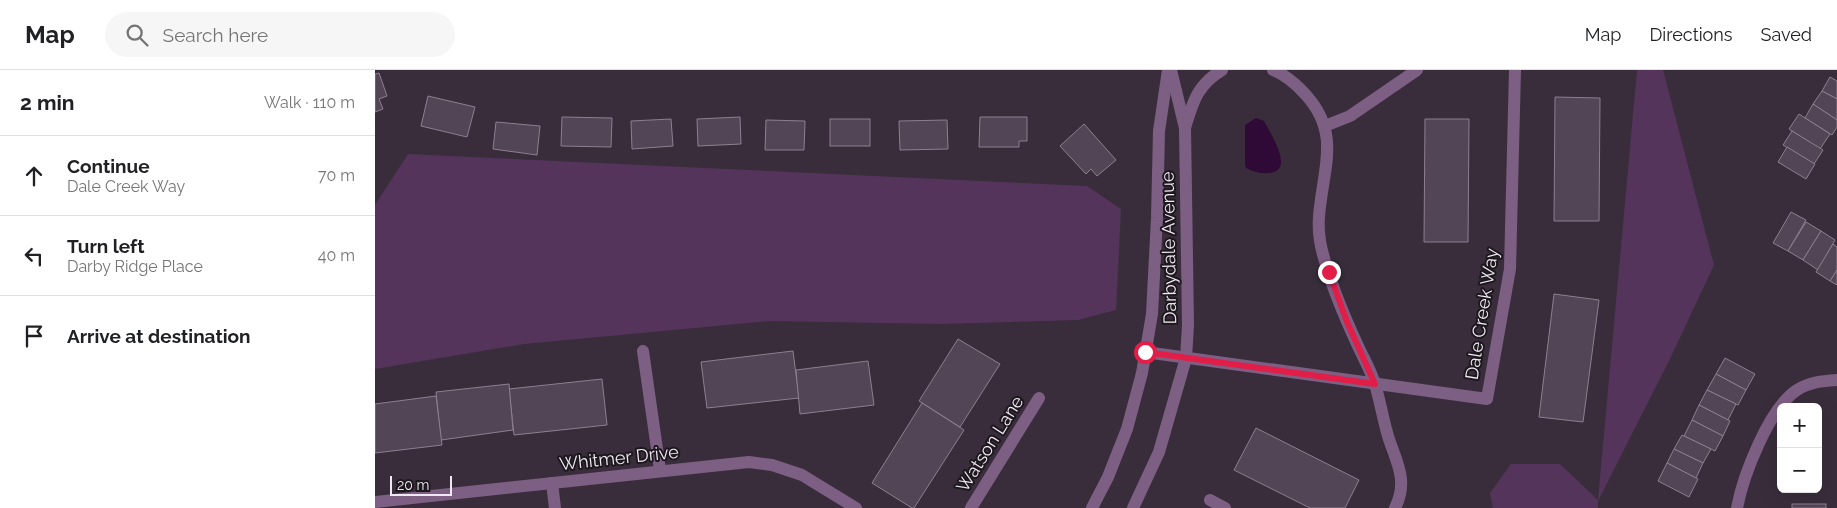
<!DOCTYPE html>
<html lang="en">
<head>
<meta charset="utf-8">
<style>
	body { margin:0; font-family:Raleway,sans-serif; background:#f6f6f6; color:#202124 }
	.controls { position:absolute; right:15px; bottom:15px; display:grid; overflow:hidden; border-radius:8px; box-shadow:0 5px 20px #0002 }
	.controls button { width:45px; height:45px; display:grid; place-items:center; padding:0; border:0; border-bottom:1px solid #e0e0e0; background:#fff; color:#202124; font:25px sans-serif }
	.scale { position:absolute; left:15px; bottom:12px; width:62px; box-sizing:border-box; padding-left:5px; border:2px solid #f0e8f2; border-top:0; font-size:14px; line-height:18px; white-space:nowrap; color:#f0e8f2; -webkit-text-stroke:4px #1d171e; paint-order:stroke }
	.stop { position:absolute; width:15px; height:15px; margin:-11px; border:4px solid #e11d48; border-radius:50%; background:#fff }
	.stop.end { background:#e11d48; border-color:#fff; box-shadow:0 1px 5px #0008 }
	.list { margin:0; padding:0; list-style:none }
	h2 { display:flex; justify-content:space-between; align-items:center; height:65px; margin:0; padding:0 20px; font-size:21px }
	h2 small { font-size:16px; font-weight:400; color:#757577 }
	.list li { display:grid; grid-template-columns:32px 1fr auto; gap:15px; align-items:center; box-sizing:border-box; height:80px; padding:0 20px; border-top:1px solid #e0e0e0 }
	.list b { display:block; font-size:19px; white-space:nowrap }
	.list p { margin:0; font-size:16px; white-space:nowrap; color:#757577 }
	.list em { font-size:16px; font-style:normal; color:#757577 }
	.icon { flex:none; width:28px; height:28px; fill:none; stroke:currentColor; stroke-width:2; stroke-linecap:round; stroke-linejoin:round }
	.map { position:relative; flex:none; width:1462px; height:438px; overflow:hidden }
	header { display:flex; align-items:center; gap:30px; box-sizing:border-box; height:70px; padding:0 25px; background:#fff; border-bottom:1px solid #e0e0e0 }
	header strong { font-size:24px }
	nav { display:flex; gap:28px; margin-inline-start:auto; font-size:18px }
	.search { width:350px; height:45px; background:#f6f6f6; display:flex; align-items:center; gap:12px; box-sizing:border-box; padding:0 18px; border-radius:28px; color:#757577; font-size:19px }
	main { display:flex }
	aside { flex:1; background:#fff }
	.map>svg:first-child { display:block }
	.green { fill:#54345b }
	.water { fill:#300a37 }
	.building { fill:#524555; stroke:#8e7f90 }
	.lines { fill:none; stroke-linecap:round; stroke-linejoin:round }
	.minor { stroke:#7e5f84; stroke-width:12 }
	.tertiary { stroke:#7e5f84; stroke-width:12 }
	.route { stroke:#e11d48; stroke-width:6 }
	.labels { text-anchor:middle; stroke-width:4; stroke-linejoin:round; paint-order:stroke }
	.street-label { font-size:18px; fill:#f0e8f2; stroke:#1d171e }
</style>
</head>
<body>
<header>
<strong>Map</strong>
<div class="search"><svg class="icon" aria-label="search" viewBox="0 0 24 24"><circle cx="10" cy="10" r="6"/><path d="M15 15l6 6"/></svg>Search here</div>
<nav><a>Map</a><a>Directions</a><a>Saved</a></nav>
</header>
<main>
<aside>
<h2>2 min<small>Walk · 110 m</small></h2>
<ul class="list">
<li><svg class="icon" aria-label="ahead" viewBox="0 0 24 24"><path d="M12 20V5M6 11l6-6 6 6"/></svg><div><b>Continue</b><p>Dale Creek Way</p></div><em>70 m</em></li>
<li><svg class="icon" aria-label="left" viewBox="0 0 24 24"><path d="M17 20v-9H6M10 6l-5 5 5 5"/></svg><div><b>Turn left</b><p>Darby Ridge Place</p></div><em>40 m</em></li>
<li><svg class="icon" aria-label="arrive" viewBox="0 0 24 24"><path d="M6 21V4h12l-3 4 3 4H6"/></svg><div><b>Arrive at destination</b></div></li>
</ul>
</aside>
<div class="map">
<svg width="1462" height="438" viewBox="0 0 1462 438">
	<rect width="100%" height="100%" fill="#392d3c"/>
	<g class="green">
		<polygon points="1262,0 1288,0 1339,195 1294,291 1223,431 1223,438 1118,438 1115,423 1136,394 1185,394 1223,430"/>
		<polygon points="33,84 712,116 746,139 741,240 703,250 565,254 395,251 149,274 0,299 0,135"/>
	</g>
	<path class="water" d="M881 48 889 51C895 63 921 101 894 103 886 104 878 102 871 98L870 94V55Z"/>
	<g class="building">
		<polygon points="4,3 12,26 4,29 8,39 0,42 0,4"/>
		<polygon points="1455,7 1462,11 1462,29 1447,21"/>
		<polygon points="1447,21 1462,29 1462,50 1438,34"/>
		<polygon points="53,26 100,37 92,67 46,56"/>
		<polygon points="1180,27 1225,28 1224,151 1179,151"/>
		<polygon points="1438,34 1462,50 1462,57 1457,65 1430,48"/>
		<polygon points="1424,44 1455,64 1445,79 1414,59"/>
		<polygon points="187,47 237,48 236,77 186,76"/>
		<polygon points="365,47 366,74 323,76 322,49"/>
		<polygon points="605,47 652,47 652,71 644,71 644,77 604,77"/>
		<polygon points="296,49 298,76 257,79 256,51"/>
		<rect x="455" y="49" width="40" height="27"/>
		<polygon points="1050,49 1094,49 1093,172 1049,172"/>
		<polygon points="391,50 430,51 429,80 390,80"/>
		<polygon points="572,50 573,79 525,80 524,51"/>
		<polygon points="121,52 165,56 162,85 118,79"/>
		<polygon points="709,54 741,90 722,106 716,99 711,104 685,76"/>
		<polygon points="1417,61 1448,80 1439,94 1408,75"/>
		<polygon points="1412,77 1440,94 1431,109 1403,92"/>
		<polygon points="1416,142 1431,150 1413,181 1398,173"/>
		<polygon points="1431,152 1446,161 1428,190 1413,181"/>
		<polygon points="1446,161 1460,170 1443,200 1428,190"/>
		<polygon points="1458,174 1462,177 1462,200 1455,211 1441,202"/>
		<polygon points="1462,200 1462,215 1455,211"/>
		<polygon points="1179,224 1224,230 1208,352 1164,347"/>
		<polygon points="583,269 625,294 585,357 544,331"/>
		<polygon points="418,281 424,328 332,338 326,292"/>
		<polygon points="1350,288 1380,304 1371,320 1341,304"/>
		<polygon points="493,291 499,335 425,344 421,300"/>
		<polygon points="1341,304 1371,320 1363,335 1332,320"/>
		<polygon points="227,309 232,355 139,365 134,319"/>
		<polygon points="134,314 138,360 66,370 61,322"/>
		<polygon points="1332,320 1361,334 1353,350 1324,335"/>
		<polygon points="61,326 67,375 0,383 0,334"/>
		<polygon points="547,333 589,360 539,438 537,438 497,413"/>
		<polygon points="1324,335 1355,351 1348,366 1317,350"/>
		<polygon points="1317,350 1348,366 1340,381 1309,366"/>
		<polygon points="881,358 984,410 970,438 935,438 859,400"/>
		<polygon points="1307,365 1336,379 1328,393 1299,379"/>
		<polygon points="1299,379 1328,393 1321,408 1292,393"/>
		<polygon points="1292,393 1323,409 1314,427 1283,411"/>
		<rect x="1417" y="434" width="34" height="4"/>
	</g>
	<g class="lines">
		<g class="minor">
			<path d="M898 0C911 5 921 14 931 25 967 65 947 101 944 147 943 160 945 175 949 188 957 218 970 248 983 276 989 289 996 301 1000 314 1005 331 1008 349 1013 366 1021 392 1034 410 1020 438"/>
			<polyline points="950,56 975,46 1042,0"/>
			<path d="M810 58C818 32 822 15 847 0"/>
			<polyline points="268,281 285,400"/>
			<polyline points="770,282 1112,329 1135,199 1140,0"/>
			<polyline points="177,413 180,438"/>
			<polyline points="835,430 850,438"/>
			<polyline points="0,432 374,392 397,395 427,405 481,438"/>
			<polyline points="596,438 664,328"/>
			<path d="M1362 438C1368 406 1394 338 1422 320 1434 312 1448 311 1462 310"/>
		</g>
		<g class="tertiary">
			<polyline points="717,438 733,407 752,359 767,303 777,244 782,148 784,61 793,0"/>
			<polyline points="758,438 784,382 811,288 813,255 810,58 796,0"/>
		</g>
	</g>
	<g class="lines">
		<polyline class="route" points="770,282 1000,314 972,252 954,202"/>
	</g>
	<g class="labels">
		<g class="street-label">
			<text transform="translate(794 178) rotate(-91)" y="6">Darbydale Avenue</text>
			<text transform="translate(1107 244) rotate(-81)" y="6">Dale Creek Way</text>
			<text transform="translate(615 374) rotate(-58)" y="6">Watson Lane</text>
			<text transform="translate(244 388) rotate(-6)" y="6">Whitmer Drive</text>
		</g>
	</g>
</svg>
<div class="controls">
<button>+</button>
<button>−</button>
</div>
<div class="scale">20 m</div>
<div class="stop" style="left:770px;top:282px"></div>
<div class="stop end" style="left:954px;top:202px"></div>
</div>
</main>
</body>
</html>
